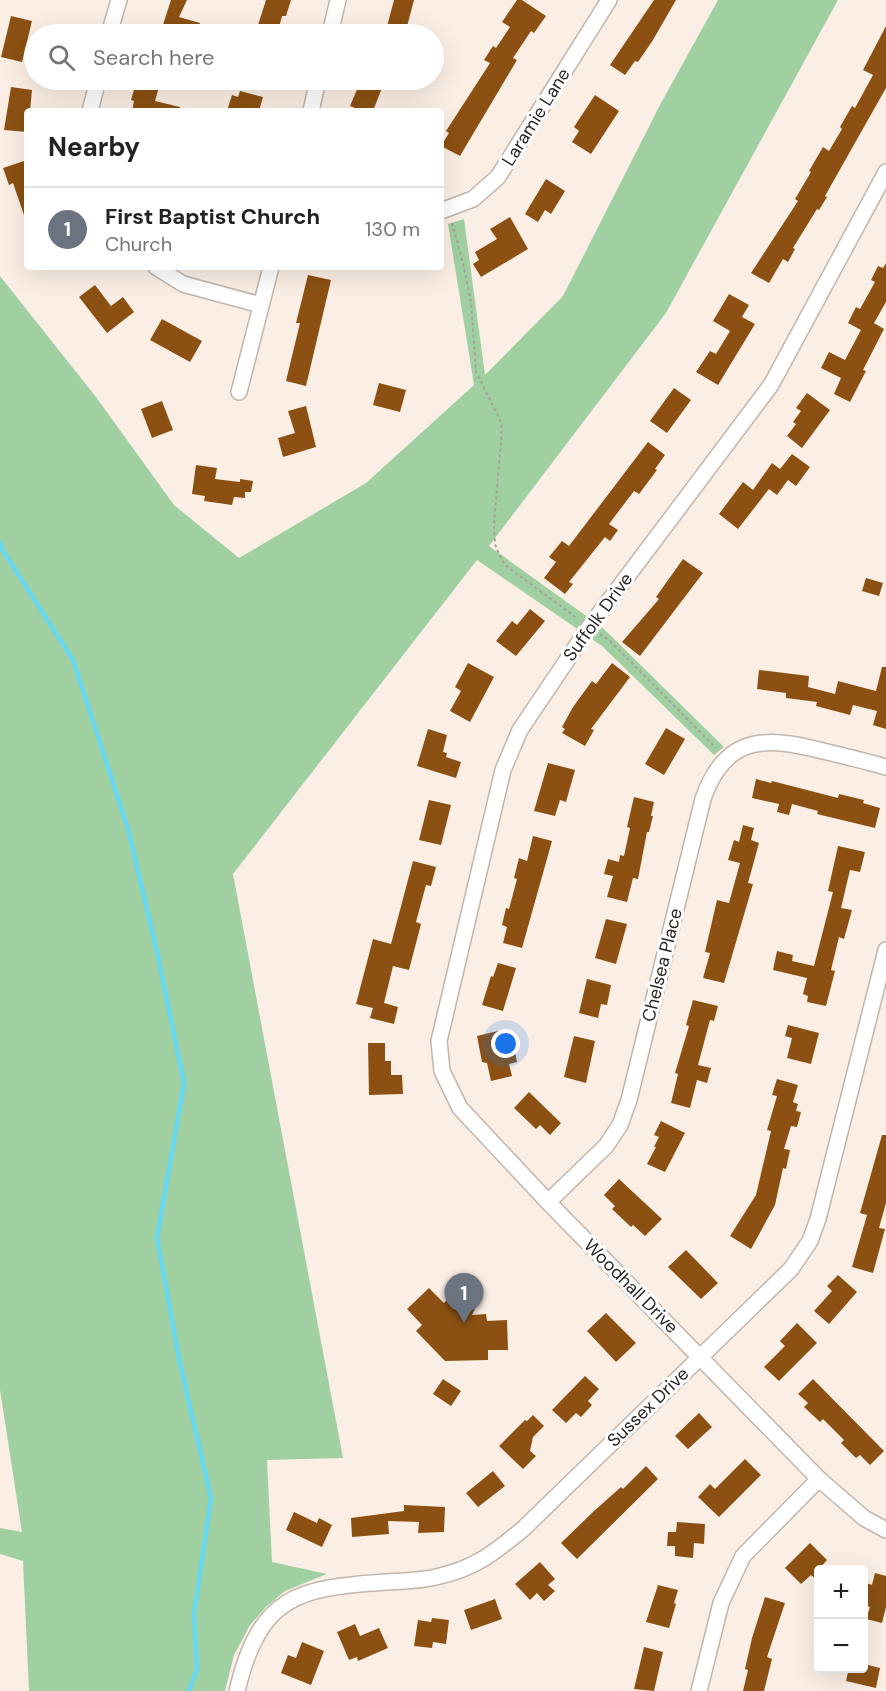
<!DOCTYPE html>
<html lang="en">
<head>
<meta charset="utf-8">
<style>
	body { margin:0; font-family:"DM Sans",sans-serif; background:#f2f2f2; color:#222 }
	.controls { position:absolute; right:18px; bottom:18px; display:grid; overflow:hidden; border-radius:6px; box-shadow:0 6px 24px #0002 }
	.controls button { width:54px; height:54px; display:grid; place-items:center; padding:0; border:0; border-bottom:2px solid #e0e0e0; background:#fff; color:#222; font:30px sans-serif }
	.you { position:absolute; left:506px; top:1044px; width:21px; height:21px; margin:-15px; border:4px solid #fff; border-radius:50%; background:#1a73e8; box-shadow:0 0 0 9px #1a73e833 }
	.badge { display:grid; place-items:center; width:39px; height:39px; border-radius:50%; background:#2563eb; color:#fff; font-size:20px; font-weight:700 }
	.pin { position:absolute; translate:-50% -50px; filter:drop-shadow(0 2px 3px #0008) }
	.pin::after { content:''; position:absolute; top:32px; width:21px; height:18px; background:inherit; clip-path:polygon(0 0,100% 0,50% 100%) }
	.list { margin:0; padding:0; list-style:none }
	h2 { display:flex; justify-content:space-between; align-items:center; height:78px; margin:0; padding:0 24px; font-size:26px }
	h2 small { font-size:20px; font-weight:400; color:#767676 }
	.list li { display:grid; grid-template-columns:39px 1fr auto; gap:18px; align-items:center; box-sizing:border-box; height:84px; padding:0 24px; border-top:2px solid #e0e0e0 }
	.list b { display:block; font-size:22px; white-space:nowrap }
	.list p { margin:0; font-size:20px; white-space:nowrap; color:#767676 }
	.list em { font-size:20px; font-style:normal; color:#767676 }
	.icon { flex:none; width:33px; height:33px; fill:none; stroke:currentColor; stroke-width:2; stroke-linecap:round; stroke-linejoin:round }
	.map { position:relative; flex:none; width:886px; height:1691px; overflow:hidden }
	.search { position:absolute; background:#fff; box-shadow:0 6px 24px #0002; left:24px; top:24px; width:420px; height:66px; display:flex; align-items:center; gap:15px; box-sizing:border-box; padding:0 21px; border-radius:33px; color:#767676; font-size:22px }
	.panel { position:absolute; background:#fff; box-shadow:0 6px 24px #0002; left:24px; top:108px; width:420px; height:162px; border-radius:6px }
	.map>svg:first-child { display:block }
	.green { fill:#a0d0a2 }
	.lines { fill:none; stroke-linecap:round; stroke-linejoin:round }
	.stream { stroke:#67d8ef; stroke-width:4.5 }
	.building { fill:#8c5112 }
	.minor-casing { stroke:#c1b5ac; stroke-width:18 }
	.path { stroke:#a79e97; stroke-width:2; stroke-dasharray:3 3; stroke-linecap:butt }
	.minor { stroke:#fff; stroke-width:15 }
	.labels { text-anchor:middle; stroke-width:6; stroke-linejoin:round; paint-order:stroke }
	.street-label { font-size:18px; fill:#292421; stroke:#fff }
</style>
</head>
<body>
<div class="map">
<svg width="886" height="1691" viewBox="0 0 886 1691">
	<rect width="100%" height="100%" fill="#fbefe5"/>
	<polygon class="green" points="718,0 838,0 666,313 489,546 603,628 724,747 714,755 602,646 477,560 233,874 343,1458 267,1460 272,1562 327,1574 285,1591 266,1607 250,1625 234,1655 225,1691 29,1691 23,1561 0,1554 0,1528 22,1532 0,1390 0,276 96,397 174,505 239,558 366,483 474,385 448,224 464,219 485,375 563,296 661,103"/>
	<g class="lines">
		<polyline class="stream" points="0,542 2,549 73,660 128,829 157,952 184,1083 157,1238 179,1359 211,1498 194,1614 197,1669 189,1691"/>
	</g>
	<g class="building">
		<polygon points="171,0 187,0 179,17 200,23 196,34 160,34"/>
		<polygon points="266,0 291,0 286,16 282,16 278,31 258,25"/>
		<polygon points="394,0 414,0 405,34 385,34"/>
		<polygon points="517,0 522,0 546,16 534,33 531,31 513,58 517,60 460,156 441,146 449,133 446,131 490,63 484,60 493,46 496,48 510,27 502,22"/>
		<polygon points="654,0 676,0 653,40 638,62 635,61 625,75 610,65"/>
		<polygon points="11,16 32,21 22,62 1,57"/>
		<polygon points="886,26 886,88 825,196 827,197 819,210 817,209 793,248 795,249 788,262 783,259 769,283 751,273 798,201 795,199 811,172 809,171 823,147 829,151 842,129 840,127 852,106 855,108 873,75 863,70"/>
		<polygon points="137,80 161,80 155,101 180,107 180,111 132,111 134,101 131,100"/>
		<polygon points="361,80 385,80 373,111 363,111 350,106"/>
		<polygon points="11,87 32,90 30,111 27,111 27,132 4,130"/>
		<polygon points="240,91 263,97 259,111 227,111 232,95 238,97"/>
		<polygon points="595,95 619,111 591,154 572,142 579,131 574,127"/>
		<polygon points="27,160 27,218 25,218 13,183 9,185 3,168"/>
		<polygon points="546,179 565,191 551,214 545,210 538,222 525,214"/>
		<polygon points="510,217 528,249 481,277 473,264 479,260 475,252 497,239 490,229"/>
		<polygon points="886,263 886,302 874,323 884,329 863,370 866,371 850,402 834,394 841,378 821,368 829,352 845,360 861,330 848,323 856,307 860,309 875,282 871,280 878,266 883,268"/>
		<polygon points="308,275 331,280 306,386 286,381 300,323 296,323"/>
		<polygon points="95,285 111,306 123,297 134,312 107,333 79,297"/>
		<polygon points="729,294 749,305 742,317 755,324 718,385 696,372 710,351 716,354 730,331 713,321"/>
		<polygon points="162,319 202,341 190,362 150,340"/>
		<polygon points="379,383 406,390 400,412 373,405"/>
		<polygon points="674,388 691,400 667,433 650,421"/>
		<polygon points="807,393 830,410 802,448 787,436 796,424 793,422 801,411 796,408"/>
		<polygon points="162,401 173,430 152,438 141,409"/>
		<polygon points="306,406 316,447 283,457 278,438 295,433 288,411"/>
		<polygon points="648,442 665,455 655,469 657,470 639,494 634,491 609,524 618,530 610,541 605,537 569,582 573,584 565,594 544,578 556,562 549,557 562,541 569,546"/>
		<polygon points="792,454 810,467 796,486 788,480 777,495 769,489 738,529 719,514 743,482 753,490 772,463 780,469"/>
		<polygon points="196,465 217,468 215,479 240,482 240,479 253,481 251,492 245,492 245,498 234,497 232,505 204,501 205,496 192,494"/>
		<polygon points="683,559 703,573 640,656 622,642 659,599 656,597"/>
		<polygon points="866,578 883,583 879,596 862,591"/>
		<polygon points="530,609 545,621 516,656 496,641 512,621 517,625"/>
		<polygon points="468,663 494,677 470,722 450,711 461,691 455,687"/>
		<polygon points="612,663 630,677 591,729 594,730 585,746 562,733 565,729 562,727 573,707 592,681 596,684"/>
		<polygon points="882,667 886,667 886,729 873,725 877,711 853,705 850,715 816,706 817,702 786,698 786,693 757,689 759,670 809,676 808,687 835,694 838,681 876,691"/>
		<polygon points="666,728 685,739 664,775 645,764"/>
		<polygon points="428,729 447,735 443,752 447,753 446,757 461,762 456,778 417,766"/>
		<polygon points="548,763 575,770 566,802 560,800 555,816 534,811"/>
		<polygon points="756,779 771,783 772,781 838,798 839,794 864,800 863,803 880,808 875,828 817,814 818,811 792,804 789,815 777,812 779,804 752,798"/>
		<polygon points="634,797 654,802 651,816 653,816 649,832 647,832 638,879 633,878 627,902 607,897 613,876 604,874 608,859 619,862 620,855 624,856 630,828 627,827"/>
		<polygon points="429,800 451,805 441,845 419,840"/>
		<polygon points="743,825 754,828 751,840 759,843 748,883 753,884 724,983 703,978 710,953 705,952 717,900 729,903 740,863 728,860 734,840 739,842"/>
		<polygon points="533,836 552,841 522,948 503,943 507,927 502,925 506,908 509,909 517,879 514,878 519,858 527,861"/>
		<polygon points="838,846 865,852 860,872 850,870 841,908 852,910 844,939 839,937 831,970 835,971 826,1006 807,1002 808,996 803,994 807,978 773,970 777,951 793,955 792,961 814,966 833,892 828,891"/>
		<polygon points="413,861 436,867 431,886 426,885 416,922 421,924 409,970 393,966 384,1003 398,1007 394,1024 370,1018 373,1008 356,1004 373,939 391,944"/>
		<polygon points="606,919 627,924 616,964 595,958"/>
		<polygon points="498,963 516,968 503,1011 482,1005 491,976 493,977"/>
		<polygon points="587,979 611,985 607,1005 601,1004 598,1018 579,1013"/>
		<polygon points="693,1000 718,1006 714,1021 710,1020 698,1065 711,1068 707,1083 697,1080 690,1108 671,1103 678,1074 675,1073 689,1026 686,1025"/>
		<polygon points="788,1025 819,1033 811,1064 787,1058 792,1038 785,1036"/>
		<polygon points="502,1030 505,1042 513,1041 517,1062 509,1064 512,1076 491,1081 487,1063 482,1062 477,1036"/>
		<polygon points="574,1036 595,1041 586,1083 564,1077"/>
		<polygon points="368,1043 385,1043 385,1061 391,1061 391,1075 402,1075 403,1094 369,1095"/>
		<polygon points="777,1079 798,1085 793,1102 798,1104 796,1111 801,1112 797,1127 791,1126 784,1149 790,1150 786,1169 783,1168 775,1205 751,1249 730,1236 756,1195 771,1131 767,1130 777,1096 772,1095"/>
		<polygon points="529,1092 561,1123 550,1135 540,1125 536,1129 514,1108"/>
		<polygon points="661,1121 685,1133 665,1172 647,1164 656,1147 654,1147 659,1137 654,1135"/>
		<polygon points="882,1135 886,1135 886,1203 879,1228 885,1229 873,1273 852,1267 867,1215 860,1213"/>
		<polygon points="619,1179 662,1219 645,1236 633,1225 631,1227 612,1209 615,1206 604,1195"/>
		<polygon points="686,1250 718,1283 701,1299 668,1267"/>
		<polygon points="838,1275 857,1292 829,1324 814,1311 832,1291 827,1286"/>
		<polygon points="429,1288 444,1303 448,1299 454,1305 460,1292 479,1300 472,1315 486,1314 487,1321 507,1320 508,1350 488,1350 488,1360 445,1361 416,1331 422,1325 407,1309"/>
		<polygon points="606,1313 636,1343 616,1362 587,1331"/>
		<polygon points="797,1323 817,1343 779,1381 764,1367 785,1346 780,1341"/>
		<polygon points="585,1376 599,1389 588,1401 592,1405 581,1417 576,1413 566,1423 552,1410"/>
		<polygon points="443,1379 461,1391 451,1406 433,1394"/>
		<polygon points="813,1379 884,1451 870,1465 860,1455 856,1458 841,1443 844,1440 823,1419 820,1422 804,1407 808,1403 798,1394"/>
		<polygon points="699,1413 712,1427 688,1449 675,1436"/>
		<polygon points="533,1415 544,1426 533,1437 530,1451 536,1456 523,1469 499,1446 525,1420 527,1421"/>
		<polygon points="745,1459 761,1475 719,1517 698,1497 710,1484 715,1489"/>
		<polygon points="646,1466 658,1479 577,1559 561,1543 594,1511 621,1487 623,1489"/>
		<polygon points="493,1471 505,1486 478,1507 466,1493"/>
		<polygon points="404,1505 445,1507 444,1532 418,1533 419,1522 388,1521 389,1534 352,1537 351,1518 404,1511"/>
		<polygon points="294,1512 317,1523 319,1518 332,1525 322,1547 286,1530"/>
		<polygon points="677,1522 705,1524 704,1544 694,1543 693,1558 675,1556 675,1546 667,1546 668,1532 676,1532"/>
		<polygon points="810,1543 827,1560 819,1569 819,1582 811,1575 801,1584 785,1568"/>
		<polygon points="540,1562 555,1579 548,1585 555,1591 544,1601 537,1593 530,1600 515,1584"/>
		<polygon points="875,1573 886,1576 886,1607 882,1623 866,1619 870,1607 864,1605 864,1582 872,1585"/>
		<polygon points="658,1585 678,1590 674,1603 676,1604 669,1628 646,1622"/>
		<polygon points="765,1597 785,1603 767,1657 772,1659 764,1691 743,1691 748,1670 745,1669 752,1638"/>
		<polygon points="495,1599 502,1619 471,1630 464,1610"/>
		<polygon points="432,1618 449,1620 446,1644 433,1642 432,1648 414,1646 418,1620 431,1622"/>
		<polygon points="355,1624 360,1636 379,1628 388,1648 358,1661 357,1657 349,1660 337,1632"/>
		<polygon points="302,1642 324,1651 311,1685 281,1673 288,1655 296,1658"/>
		<polygon points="644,1647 663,1652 654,1691 634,1689"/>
		<polygon points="864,1664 880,1668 876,1688 846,1681 849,1668 864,1668"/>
	</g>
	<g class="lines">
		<g class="minor-casing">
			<g id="minor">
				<polyline points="109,34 119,0"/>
				<polyline points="330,34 338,0"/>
				<polyline points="90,111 98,80"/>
				<polyline points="311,111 318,80"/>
				<polyline points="886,172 771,385 590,626 520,730 503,770 439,1041 442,1071 460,1108 548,1202 819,1479 864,1518 886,1530"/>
				<polyline points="441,211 473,199 498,177 609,0"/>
				<polyline points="156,267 183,284 261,305"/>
				<polyline points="239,392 271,267"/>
				<path d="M548 1202 606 1146 620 1125 629 1100 703 799C725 735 766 736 823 751 844 756 865 761 886 767"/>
				<path d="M237 1691C260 1596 296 1588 386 1582 403 1581 419 1581 436 1577 474 1569 494 1553 523 1529L791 1269 810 1241 818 1219 886 950"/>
				<polyline points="699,1691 721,1603 743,1556 819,1479"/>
			</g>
		</g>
		<g class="path">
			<polyline points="452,223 463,263 471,302 476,372 500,420 502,429 494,524 495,544 499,554 505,565 578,619"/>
			<polyline points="600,634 610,641 716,748"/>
		</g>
		<use href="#minor" class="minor"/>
	</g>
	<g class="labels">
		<g class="street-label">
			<text transform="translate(536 117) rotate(-58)" y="6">Laramie Lane</text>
			<text transform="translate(598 617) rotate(-54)" y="6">Suffolk Drive</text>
			<text transform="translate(662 965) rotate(-76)" y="6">Chelsea Place</text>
			<text transform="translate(631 1286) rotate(45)" y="6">Woodhall Drive</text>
			<text transform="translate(648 1407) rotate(-44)" y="6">Sussex Drive</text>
		</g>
	</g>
</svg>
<div class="controls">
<button>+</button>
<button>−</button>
</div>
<div class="you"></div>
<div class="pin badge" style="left:464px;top:1323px;background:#6b7280">1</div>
<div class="search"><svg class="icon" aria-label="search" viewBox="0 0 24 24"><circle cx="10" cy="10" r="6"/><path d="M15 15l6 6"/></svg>Search here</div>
<section class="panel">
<h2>Nearby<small></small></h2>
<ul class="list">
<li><span class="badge" style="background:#6b7280">1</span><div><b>First Baptist Church</b><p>Church</p></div><em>130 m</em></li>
</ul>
</section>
</div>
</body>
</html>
